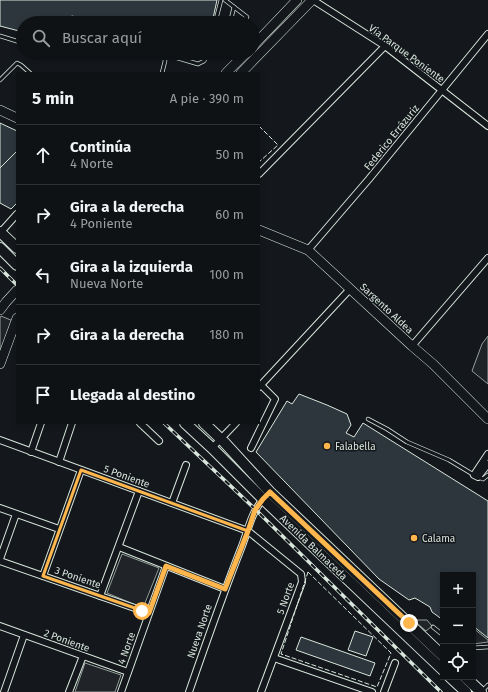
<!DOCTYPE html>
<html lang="es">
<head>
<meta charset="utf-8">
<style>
	body { margin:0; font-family:"Fira Sans",sans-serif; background:#1d2022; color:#f1f3f6 }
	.controls { position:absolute; right:12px; bottom:12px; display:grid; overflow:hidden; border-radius:0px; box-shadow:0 2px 6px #0003 }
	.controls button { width:36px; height:36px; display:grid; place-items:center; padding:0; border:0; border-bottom:1px solid #2f3234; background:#0f1215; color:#f1f3f6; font:20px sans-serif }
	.stop { position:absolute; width:12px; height:12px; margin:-9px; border:3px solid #ffb74d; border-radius:50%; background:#fff }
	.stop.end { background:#ffb74d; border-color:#fff; box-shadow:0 1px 4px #0008 }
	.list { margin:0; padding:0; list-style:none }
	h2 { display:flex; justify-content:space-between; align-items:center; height:52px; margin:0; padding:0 16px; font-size:17px }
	h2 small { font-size:13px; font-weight:400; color:#9b9ea0 }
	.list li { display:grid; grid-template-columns:26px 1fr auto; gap:12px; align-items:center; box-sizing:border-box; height:60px; padding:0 16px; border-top:1px solid #2f3234 }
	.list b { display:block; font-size:15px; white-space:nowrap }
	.list p { margin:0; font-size:13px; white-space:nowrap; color:#9b9ea0 }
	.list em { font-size:13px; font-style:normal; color:#9b9ea0 }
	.icon { flex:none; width:22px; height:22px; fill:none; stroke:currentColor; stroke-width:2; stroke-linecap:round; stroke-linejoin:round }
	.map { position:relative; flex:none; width:488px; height:692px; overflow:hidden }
	.search { position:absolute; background:#0f1215; box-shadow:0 2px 6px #0003; left:16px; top:16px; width:244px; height:44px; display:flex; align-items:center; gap:10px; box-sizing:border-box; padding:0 14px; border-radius:22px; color:#9b9ea0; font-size:15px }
	.panel { position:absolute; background:#0f1215; box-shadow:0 2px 6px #0003; left:16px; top:72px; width:244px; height:352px; border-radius:0px }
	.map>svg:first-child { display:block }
	.green { fill:#202428; stroke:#939e99 }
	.building { fill:#2c363c; stroke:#d8e6dc }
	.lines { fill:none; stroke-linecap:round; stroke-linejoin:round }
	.lane-casing { stroke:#d8e6dc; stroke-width:4.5 }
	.street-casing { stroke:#d8e6dc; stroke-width:8 }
	.secondary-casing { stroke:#d8e6dc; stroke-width:10 }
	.primary-casing { stroke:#d8e6dc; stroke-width:12 }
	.lane { stroke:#14181c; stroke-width:3 }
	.street { stroke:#14181c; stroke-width:6 }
	.secondary { stroke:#14181c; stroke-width:9 }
	.primary { stroke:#14181c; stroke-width:10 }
	.rail-casing { stroke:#d8e6dc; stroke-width:3.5 }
	.rail { stroke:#14181c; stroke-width:2; stroke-dasharray:6; stroke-linecap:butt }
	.fence { stroke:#d8e6dc; stroke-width:1; stroke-dasharray:5 2; stroke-linecap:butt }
	.route { stroke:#ffb74d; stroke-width:5 }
	.marked { fill:none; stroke:#ffb74d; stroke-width:3; stroke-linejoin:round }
	.poi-dot { fill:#ffb74d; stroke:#14181c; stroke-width:1.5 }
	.labels { text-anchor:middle; stroke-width:3; stroke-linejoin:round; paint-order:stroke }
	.street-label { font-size:10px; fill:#d8e6dc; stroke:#14181c }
	.poi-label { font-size:10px; fill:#d8e6dc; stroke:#14181c; text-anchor:start }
</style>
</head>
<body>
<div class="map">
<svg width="488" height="692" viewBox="0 0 488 692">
	<rect width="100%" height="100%" fill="#14181c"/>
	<g class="green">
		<polygon points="1,316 13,321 0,357 0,318"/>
		<polygon points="488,336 488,384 472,371 482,344"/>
		<polygon points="122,554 159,568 143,608 107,593"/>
		<polygon points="416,620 427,620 432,626 426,631 417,623"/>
		<polygon points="473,628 488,640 488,642 473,644"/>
		<polygon points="85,663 121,675 115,692 75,692"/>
	</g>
	<g class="building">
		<polygon points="0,0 217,0 212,23 97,23 72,16 62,23 23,23 23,32 0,26"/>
		<polygon points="0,123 17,131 17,151 0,168"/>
		<polygon points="17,151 17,203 11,209 0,203 0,168"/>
		<polygon points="299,394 327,405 347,414 351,425 346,433 354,437 363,423 488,501 488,638 473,626 473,575 443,575 443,620 432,612 430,607 415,598 409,600 379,579 256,452 287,401 292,404"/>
		<polygon points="355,631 373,637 366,656 348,650"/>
		<polygon points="301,637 375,663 370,676 296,650"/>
	</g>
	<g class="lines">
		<g class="lane-casing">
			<g id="lane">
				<polyline points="225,0 234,7 230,23"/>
				<polyline points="234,7 247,17 246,19 243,23"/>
				<polyline points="215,23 221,0"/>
				<polyline points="0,36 23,43"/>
				<polyline points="164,54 198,64 204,61 208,53"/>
				<polyline points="162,73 165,61 164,54"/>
				<polyline points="0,80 17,63 21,65 30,73"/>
				<polyline points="368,419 387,429 407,442 449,460 474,475"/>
				<polyline points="478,477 483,479 488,475"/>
				<polyline points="433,627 443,635"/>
				<polyline points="473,648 488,647"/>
				<polyline points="482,691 488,685"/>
			</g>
		</g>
		<g class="street-casing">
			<g id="street">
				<polyline points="313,0 385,46 488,126"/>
				<polyline points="259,174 385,46"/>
				<polyline points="0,233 17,214"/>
				<polyline points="308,250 369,179 488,34"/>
				<polyline points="412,346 488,258"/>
				<polyline points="259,387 350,289"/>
				<polyline points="140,423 159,441"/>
				<polyline points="0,440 248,531 301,574 302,582 261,692"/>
				<polyline points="212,448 236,423"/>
				<polyline points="251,448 275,399 261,385"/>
				<polyline points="31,452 41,423"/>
				<polyline points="488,454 474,475 478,477 488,464"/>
				<polyline points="59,462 72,423"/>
				<polyline points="172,503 186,465"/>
				<polyline points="0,508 59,529"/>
				<polyline points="119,547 225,589"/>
				<polyline points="0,559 16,514"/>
				<polyline points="0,561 149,613"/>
				<polyline points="43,576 81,470"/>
				<polyline points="100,596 139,491"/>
				<polyline points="0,626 128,672"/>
				<polyline points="274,658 372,692"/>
				<polyline points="4,692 24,635"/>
				<polyline points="69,692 83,656"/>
				<polyline points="121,692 166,566"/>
				<path d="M189 692C206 643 223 594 242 546 248 530 252 510 265 497"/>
				<polyline points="384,692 395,663"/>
			</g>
		</g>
		<g class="secondary-casing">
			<g id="secondary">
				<polyline points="253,46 297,0"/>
				<polyline points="226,73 246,53"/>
				<polyline points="241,73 312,0"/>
				<polyline points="0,110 17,118"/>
				<polyline points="259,230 308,250 412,346 433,364 488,419"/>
				<polyline points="0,310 6,302 17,290"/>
				<polyline points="0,364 17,318"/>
			</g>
		</g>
		<g class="primary-casing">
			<g id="primary">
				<polyline points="0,232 17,248"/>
				<polyline points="0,248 17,265"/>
				<polyline points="185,423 212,448 263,499 443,670"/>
				<polyline points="204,423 224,442 270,492 443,656"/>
				<polyline points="450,677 466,692"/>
				<polyline points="465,677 481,692"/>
			</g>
		</g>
		<use href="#lane" class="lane"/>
		<use href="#street" class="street"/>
		<use href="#secondary" class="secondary"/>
		<use href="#primary" class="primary"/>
		<g class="rail-casing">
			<g id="rail">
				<polyline points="0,268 17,285"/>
				<polyline points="164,423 255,509 441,692"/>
			</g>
		</g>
		<use href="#rail" class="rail"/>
		<g class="fence">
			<polyline points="259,126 278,145 259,162"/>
			<polygon points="308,572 391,653 377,687 281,654"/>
		</g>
	</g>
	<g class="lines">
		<polyline class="route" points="142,611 149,613 166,566 225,589 248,531 255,510 263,499 270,492 409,623"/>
	</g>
	<path class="marked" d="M81 470 248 531 225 589 166 566 149 613 43 576Z"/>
	<g class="poi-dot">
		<circle cx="327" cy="446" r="4"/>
		<circle cx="414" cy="538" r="4"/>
	</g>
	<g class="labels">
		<g class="street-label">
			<text transform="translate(407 53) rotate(36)" y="4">Vía Parque Poniente</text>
			<text transform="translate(391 137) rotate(-51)" y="4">Federico Errázuriz</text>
			<text transform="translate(387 308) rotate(43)" y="4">Sargento Aldea</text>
			<text transform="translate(127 476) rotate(20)" y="4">5 Poniente</text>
			<text transform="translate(314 547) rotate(44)" y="4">Avenida Balmaceda</text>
			<text transform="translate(78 577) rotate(19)" y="4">3 Poniente</text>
			<text transform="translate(285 598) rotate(-70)" y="4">5 Norte</text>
			<text transform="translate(199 631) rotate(-71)" y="4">Nueva Norte</text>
			<text transform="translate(67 640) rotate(20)" y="4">2 Poniente</text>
			<text transform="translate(126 648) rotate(-70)" y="4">4 Norte</text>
		</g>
		<g class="poi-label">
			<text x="335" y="450">Falabella</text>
			<text x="422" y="542">Calama</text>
		</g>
	</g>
</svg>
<div class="controls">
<button>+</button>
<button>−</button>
<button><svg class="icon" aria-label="locate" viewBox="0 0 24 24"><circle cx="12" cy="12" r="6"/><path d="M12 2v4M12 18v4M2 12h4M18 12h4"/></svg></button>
</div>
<div class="stop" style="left:142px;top:611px"></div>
<div class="stop end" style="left:409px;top:623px"></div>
<div class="search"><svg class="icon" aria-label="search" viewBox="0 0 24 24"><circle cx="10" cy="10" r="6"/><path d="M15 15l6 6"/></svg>Buscar aquí</div>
<section class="panel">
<h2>5 min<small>A pie · 390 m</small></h2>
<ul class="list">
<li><svg class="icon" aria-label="ahead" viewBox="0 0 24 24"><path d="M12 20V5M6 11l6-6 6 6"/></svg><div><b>Continúa</b><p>4 Norte</p></div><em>50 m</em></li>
<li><svg class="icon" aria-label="right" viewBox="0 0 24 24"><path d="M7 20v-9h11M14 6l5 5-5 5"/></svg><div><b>Gira a la derecha</b><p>4 Poniente</p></div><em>60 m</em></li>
<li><svg class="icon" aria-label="left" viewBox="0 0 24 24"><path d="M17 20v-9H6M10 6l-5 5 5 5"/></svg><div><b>Gira a la izquierda</b><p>Nueva Norte</p></div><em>100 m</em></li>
<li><svg class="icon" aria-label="right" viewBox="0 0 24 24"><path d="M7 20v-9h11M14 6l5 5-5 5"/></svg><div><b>Gira a la derecha</b></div><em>180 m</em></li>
<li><svg class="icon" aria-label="arrive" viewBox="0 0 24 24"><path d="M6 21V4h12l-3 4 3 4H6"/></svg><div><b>Llegada al destino</b></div></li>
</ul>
</section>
</div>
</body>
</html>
